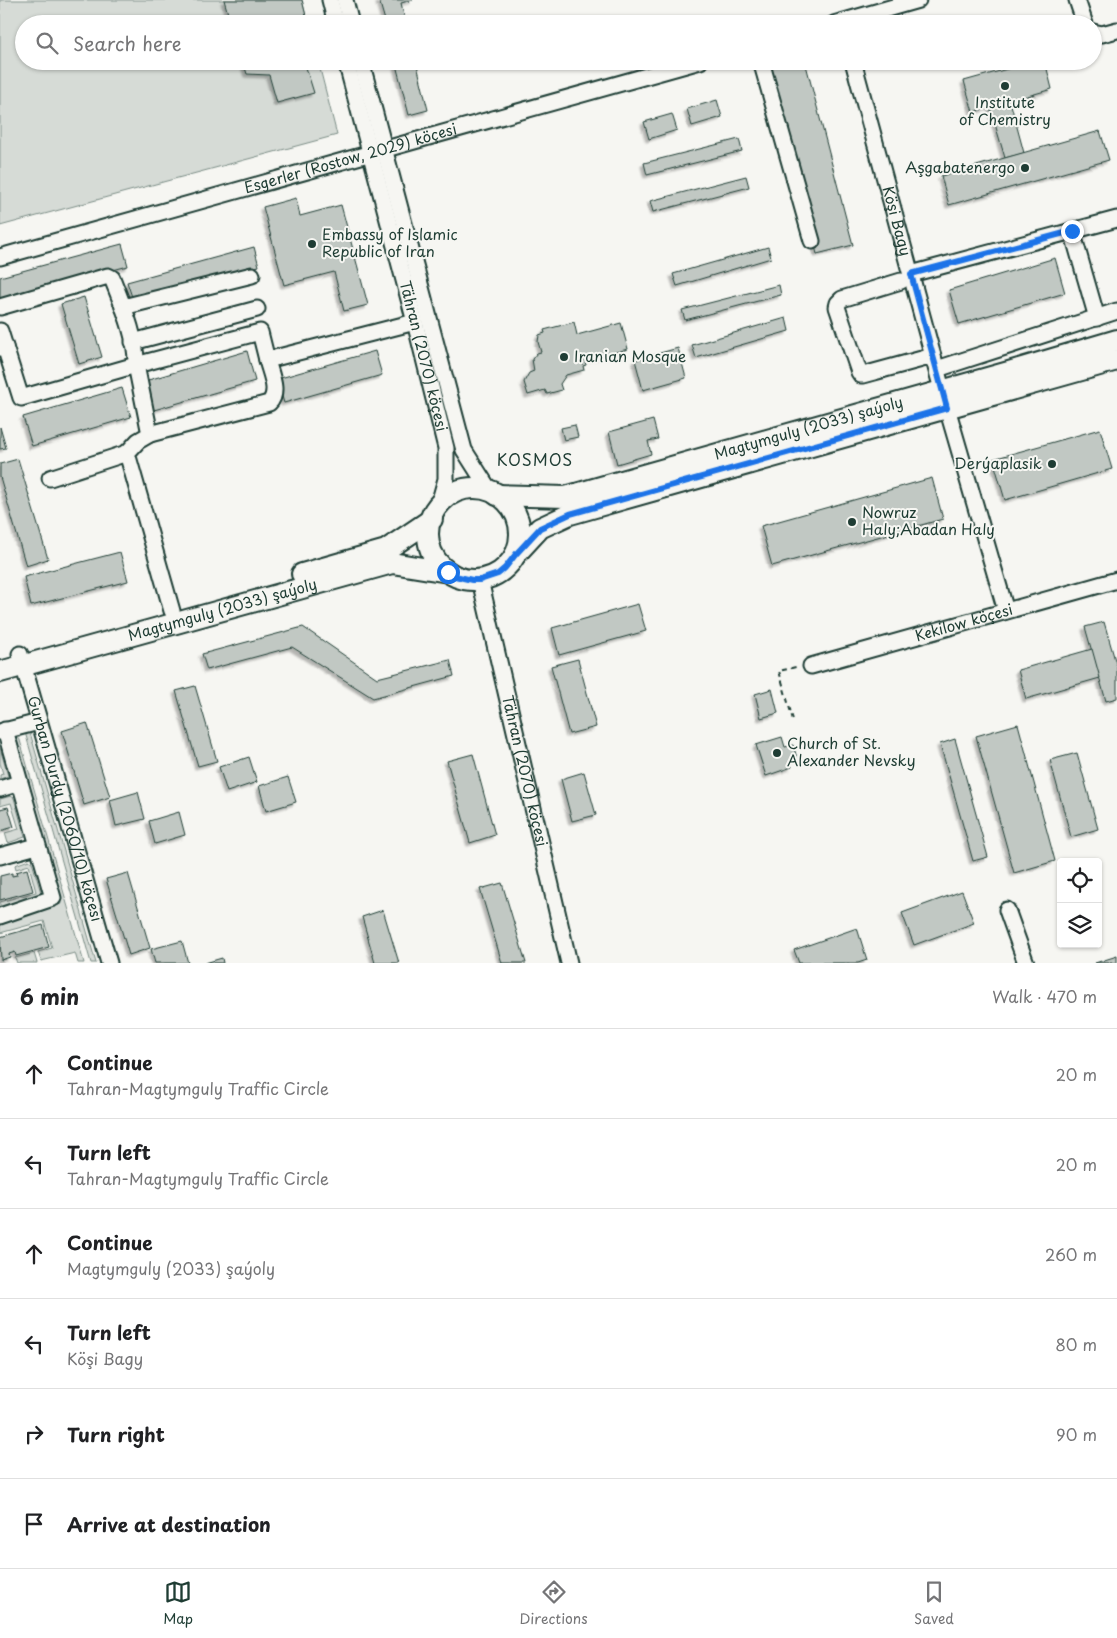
<!DOCTYPE html>
<html lang="en">
<head>
<meta charset="utf-8">
<style>
	body { margin:0; font-family:"Playpen Sans",sans-serif; background:#f6f6f6; color:#202124 }
	.controls { position:absolute; right:15px; bottom:15px; display:grid; overflow:hidden; border-radius:5px; box-shadow:0 1px 4px #0004 }
	.controls button { width:45px; height:45px; display:grid; place-items:center; padding:0; border:0; border-bottom:1px solid #e0e0e0; background:#fff; color:#202124; font:25px sans-serif }
	.stop { position:absolute; width:15px; height:15px; margin:-11px; border:4px solid #1a73e8; border-radius:50%; background:#fff }
	.stop.end { background:#1a73e8; border-color:#fff; box-shadow:0 1px 5px #0008 }
	.list { margin:0; padding:0; list-style:none }
	h2 { display:flex; justify-content:space-between; align-items:center; height:65px; margin:0; padding:0 20px; font-size:21px }
	h2 small { font-size:16px; font-weight:400; color:#757577 }
	.list li { display:grid; grid-template-columns:32px 1fr auto; gap:15px; align-items:center; box-sizing:border-box; height:90px; padding:0 20px; border-top:1px solid #e0e0e0 }
	.list b { display:block; font-size:19px; white-space:nowrap }
	.list p { margin:0; font-size:16px; white-space:nowrap; color:#757577 }
	.list em { font-size:16px; font-style:normal; color:#757577 }
	.icon { flex:none; width:28px; height:28px; fill:none; stroke:currentColor; stroke-width:2; stroke-linecap:round; stroke-linejoin:round }
	.map { position:relative; flex:none; width:1117px; height:963px; overflow:hidden }
	.search { position:absolute; background:#fff; box-shadow:0 1px 4px #0004; left:15px; right:15px; top:15px; height:55px; display:flex; align-items:center; gap:12px; box-sizing:border-box; padding:0 18px; border-radius:28px; color:#757577; font-size:19px }
	.sheet { height:605px; background:#fff }
	nav { display:flex; justify-content:space-around; align-items:center; box-sizing:border-box; height:70px; border-top:1px solid #e0e0e0; background:#fff; font-size:14px; color:#757577 }
	nav a { display:grid; justify-items:center; gap:2px }
	nav .on { color:#1f3d34 }
	.map>svg:first-child { display:block }
	.green { fill:#d6dbd6; stroke:#7a8c85 }
	.building { fill:#c1c8c3; stroke:#1f3d34; filter:url(#shadow) }
	.lines { fill:none; stroke-linecap:round; stroke-linejoin:round }
	.minor-casing { stroke:#1f3d34; stroke-width:19 }
	.major-casing { stroke:#1f3d34; stroke-width:24 }
	.path { stroke:#1f3d34; stroke-width:2; stroke-dasharray:5 4; stroke-linecap:butt }
	.minor { stroke:#f6f6f2; stroke-width:15 }
	.major { stroke:#f6f6f2; stroke-width:20 }
	.route { stroke:#1a73e8; stroke-width:6 }
	.poi-dot { fill:#1f3d34; stroke:#f6f6f2; stroke-width:2 }
	.labels { text-anchor:middle; stroke-width:4; stroke-linejoin:round; paint-order:stroke }
	.poi-label { font-size:15px; fill:#1f3d34; stroke:#f6f6f2; text-anchor:start }
	.street-label { font-size:15px; fill:#1f3d34; stroke:#f6f6f2 }
	.neighbourhood-label { font-size:16px; letter-spacing:1px; fill:#1f3d34; stroke:#f6f6f2 }
</style>
</head>
<body>
<div class="map">
<svg width="1117" height="963" viewBox="0 0 1117 963">
	<defs>
		<filter id="shadow"><feDropShadow dx="-3" dy="3" stdDeviation="1" flood-color="#0004"/></filter>
	</defs>
	<rect width="100%" height="100%" fill="#f6f6f2"/>
	<filter id="ink" filterUnits="userSpaceOnUse"><feTurbulence type="fractalNoise" baseFrequency=".02" numOctaves="2"/><feDisplacementMap in="SourceGraphic" scale="10" xChannelSelector="R" yChannelSelector="G"/><feConvolveMatrix kernelMatrix="1 2 1 2 8 2 1 2 1" color-interpolation-filters="sRGB"/></filter>
	<g filter="url(#ink)">
		<g class="green">
			<polygon points="0,0 302,0 308,24 24,24 24,61 318,61 337,135 0,226"/>
			<polygon points="25,732 29,732 31,736 96,963 91,963"/>
			<polygon points="19,737 84,963 78,963 75,953 41,961 38,952 52,948 44,921 0,933 0,924 61,904 14,738"/>
			<polygon points="0,748 8,776 0,779 0,775 3,774 0,763"/>
			<polygon points="11,796 14,798 25,837 8,843 5,833 19,829 11,803 0,806 0,799"/>
			<polygon points="29,860 32,862 42,896 0,910 0,902 36,892 29,865 16,869 15,865"/>
			<polygon points="34,953 37,963 17,963 15,958"/>
		</g>
		<g class="building">
			<polygon points="224,0 302,0 308,24 231,24"/>
			<polygon points="379,0 413,0 401,3 406,24 386,24"/>
			<polygon points="243,61 304,61 314,93 277,103 269,75 247,74"/>
			<polygon points="395,61 416,61 428,110 409,115"/>
			<polygon points="776,61 805,61 853,245 817,254 766,64"/>
			<polygon points="1036,61 1045,61 1052,89 1010,101 1024,153 1005,158 990,107 973,112 964,81"/>
			<polygon points="717,100 722,117 692,126 687,109"/>
			<polygon points="672,114 677,130 649,139 644,122"/>
			<polygon points="1100,131 1109,160 949,205 941,176"/>
			<polygon points="739,139 742,151 647,175 644,163"/>
			<polygon points="746,176 749,187 653,212 650,201"/>
			<polygon points="296,198 300,216 341,205 368,305 344,311 334,272 284,285 263,207"/>
			<polygon points="122,244 128,266 0,300 0,277"/>
			<polygon points="254,247 259,266 133,300 127,282"/>
			<polygon points="768,247 771,258 677,286 673,274"/>
			<polygon points="1055,258 1065,293 959,324 949,290"/>
			<polygon points="779,285 781,295 685,320 682,310"/>
			<polygon points="84,297 102,357 79,364 61,304"/>
			<polygon points="786,318 789,331 696,358 692,345"/>
			<polygon points="574,322 577,335 621,323 628,349 585,360 586,365 583,366 584,370 566,375 560,384 562,390 547,394 545,390 528,395 524,382 529,373 534,371 532,359 537,353 541,352 538,342 539,335 545,333 544,330"/>
			<polygon points="678,348 686,378 643,390 635,360"/>
			<polygon points="247,351 255,381 154,410 145,381"/>
			<polygon points="375,351 382,375 284,403 277,379"/>
			<polygon points="122,388 131,417 32,446 23,417"/>
			<polygon points="653,420 658,439 648,441 651,454 617,464 609,432"/>
			<polygon points="575,425 578,437 564,440 561,428"/>
			<polygon points="0,427 6,448 0,449"/>
			<polygon points="1100,429 1112,469 1005,500 993,459"/>
			<polygon points="18,459 48,559 26,566 0,477 0,464"/>
			<polygon points="932,478 943,519 772,566 761,526"/>
			<polygon points="120,552 128,581 31,606 24,577"/>
			<polygon points="638,604 646,631 559,655 552,628"/>
			<polygon points="1104,622 1117,667 1117,698 1106,701 1085,627"/>
			<polygon points="303,627 377,678 450,660 454,676 373,698 292,647 207,670 202,654"/>
			<polygon points="1092,649 1100,678 1026,699 1018,670"/>
			<polygon points="578,659 596,727 569,734 551,666"/>
			<polygon points="195,686 217,761 198,766 176,691"/>
			<polygon points="772,689 778,713 761,718 755,694"/>
			<polygon points="87,723 110,797 84,805 62,731"/>
			<polygon points="1018,724 1055,861 1014,873 976,736"/>
			<polygon points="782,737 785,747 793,745 797,758 790,761 792,767 766,776 756,745"/>
			<polygon points="955,739 988,857 973,861 940,744"/>
			<polygon points="1077,753 1098,829 1071,837 1050,760"/>
			<polygon points="473,754 495,835 470,843 447,761"/>
			<polygon points="249,757 257,782 227,792 219,767"/>
			<polygon points="584,772 596,815 572,821 561,779"/>
			<polygon points="288,777 296,802 266,811 259,786"/>
			<polygon points="138,792 145,819 116,826 110,800"/>
			<polygon points="8,807 14,827 0,831 0,809"/>
			<polygon points="179,812 185,835 155,844 149,821"/>
			<polygon points="27,869 33,891 0,900 0,876 12,873 12,876 17,875 16,872"/>
			<polygon points="128,873 150,948 129,955 106,879"/>
			<polygon points="502,883 526,963 502,963 480,889"/>
			<polygon points="962,891 974,923 914,945 902,913"/>
			<polygon points="383,910 399,963 375,963 362,917"/>
			<polygon points="43,925 49,947 16,956 15,952 9,954 10,957 1,960 0,937"/>
			<polygon points="857,928 867,960 858,963 799,963 794,950"/>
			<polygon points="182,941 188,963 155,963 151,949"/>
			<polygon points="1117,956 1117,963 1095,963"/>
			<polygon points="222,958 223,963 205,963"/>
		</g>
		<g class="lines">
			<g class="minor-casing">
				<g id="minor">
					<polyline points="330,0 336,24"/>
					<polyline points="345,0 351,24"/>
					<polyline points="1077,0 1085,24"/>
					<polyline points="834,24 918,0"/>
					<polyline points="1093,32 1102,34 1117,30"/>
					<path id="s1" d="M346 61 415 322 446 448V479L438 507"/>
					<polyline points="361,61 464,450 490,491"/>
					<polyline points="761,61 812,241"/>
					<path id="s2" d="M853 61 947 408 1006 611"/>
					<polyline points="1072,231 1097,318"/>
					<path id="s3" d="M0 257C234 193 466 125 700 61"/>
					<polyline points="911,274 1117,219"/>
					<polyline points="901,281 842,299 838,303 837,307 859,372 861,375 863,375 933,356"/>
					<path d="M0 307 108 276 112 278C122 304 137 337 136 365L150 434 138 441 127 453 172 611"/>
					<polyline points="123,307 252,275"/>
					<polyline points="0,331 5,347"/>
					<polyline points="133,342 257,309"/>
					<polyline points="0,348 5,347 21,398 136,365 260,332 267,360 415,322"/>
					<polyline points="937,369 1117,311"/>
					<path d="M150 434 269 403C280 392 270 373 267 360"/>
					<polyline points="50,478 127,453"/>
					<path id="s4" d="M480 580 569 963"/>
					<path id="s5" d="M20 654 109 963"/>
					<path id="s6" d="M811 666 1117 580"/>
					<polyline points="0,732 39,722"/>
					<polyline points="0,789 19,783"/>
					<polyline points="0,856 37,846"/>
					<polyline points="1007,910 1026,963"/>
					<polyline points="0,916 53,898 5,730"/>
				</g>
			</g>
			<g class="major-casing">
				<g id="major">
					<circle cx="474" cy="534" r="46"/>
					<path id="s7" d="M497 495 565 497 1012 371 1117 340"/>
					<polyline points="516,554 540,528 570,514 1117,360"/>
					<polyline points="302,574 386,550 432,519"/>
					<path id="s8" d="M0 672 392 563 448 572"/>
				</g>
			</g>
			<polyline class="path" points="793,720 779,671 796,667"/>
			<use href="#minor" class="minor"/>
			<use href="#major" class="major"/>
		</g>
	</g>
	<g class="lines" filter="url(#ink)">
		<polyline class="route" points="448,572 455,576 472,580 480,580 498,574 505,568 516,554 540,528 570,514 947,408 911,274 1072,231"/>
	</g>
	<g class="poi-dot">
		<circle cx="1005" cy="86" r="5"/>
		<circle cx="1025" cy="168" r="5"/>
		<circle cx="312" cy="244" r="5"/>
		<circle cx="564" cy="357" r="5"/>
		<circle cx="1052" cy="464" r="5"/>
		<circle cx="852" cy="522" r="5"/>
		<circle cx="777" cy="753" r="5"/>
	</g>
	<g class="labels">
		<g class="poi-label">
			<text x="1005" y="108" text-anchor="middle">Institute<tspan x="1005" dy="17">of Chemistry</tspan></text>
			<text x="1015" y="173" text-anchor="end">Aşgabatenergo</text>
			<text x="322" y="240">Embassy of Islamic<tspan x="322" dy="17">Republic of Iran</tspan></text>
			<text x="574" y="362">Iranian Mosque</text>
			<text x="1042" y="469" text-anchor="end">Derýaplasik</text>
			<text x="862" y="518">Nowruz<tspan x="862" dy="17">Haly;Abadan Haly</tspan></text>
			<text x="787" y="749">Church of St.<tspan x="787" dy="17">Alexander Nevsky</tspan></text>
		</g>
		<g class="street-label">
			<text dy="5" stroke="none"><textPath href="#s3" startOffset="364">Esgerler (Rostow, 2029) köçesi</textPath></text>
			<text dy="5" stroke="none"><textPath href="#s2" startOffset="166">Köşi Bagy</textPath></text>
			<text dy="5" stroke="none"><textPath href="#s1" startOffset="305">Tähran (2070) köçesi</textPath></text>
			<text dy="5" stroke="none"><textPath href="#s7" startOffset="321">Magtymguly (2033) şaýoly</textPath></text>
			<text dy="5" stroke="none"><textPath href="#s8" startOffset="231">Magtymguly (2033) şaýoly</textPath></text>
			<text dy="5" stroke="none"><textPath href="#s6" startOffset="159">Kekilow köçesi</textPath></text>
			<text dy="5" stroke="none"><textPath href="#s4" startOffset="196">Tähran (2070) köçesi</textPath></text>
			<text dy="5" stroke="none"><textPath href="#s5" startOffset="161">Gurban Durdy (2060/10) köçesi</textPath></text>
		</g>
		<g class="neighbourhood-label">
			<text x="535" y="466">KOSMOS</text>
		</g>
	</g>
</svg>
<div class="controls">
<button><svg class="icon" aria-label="locate" viewBox="0 0 24 24"><circle cx="12" cy="12" r="6"/><path d="M12 2v4M12 18v4M2 12h4M18 12h4"/></svg></button>
<button><svg class="icon" aria-label="layers" viewBox="0 0 24 24"><path d="M12 4l9 5-9 5-9-5zM3 14l9 5 9-5"/></svg></button>
</div>
<div class="stop" style="left:448px;top:572px"></div>
<div class="stop end" style="left:1072px;top:231px"></div>
<div class="search"><svg class="icon" aria-label="search" viewBox="0 0 24 24"><circle cx="10" cy="10" r="6"/><path d="M15 15l6 6"/></svg>Search here</div>
</div>
<section class="sheet">
<h2>6 min<small>Walk · 470 m</small></h2>
<ul class="list">
<li><svg class="icon" aria-label="ahead" viewBox="0 0 24 24"><path d="M12 20V5M6 11l6-6 6 6"/></svg><div><b>Continue</b><p>Tahran-Magtymguly Traffic Circle</p></div><em>20 m</em></li>
<li><svg class="icon" aria-label="left" viewBox="0 0 24 24"><path d="M17 20v-9H6M10 6l-5 5 5 5"/></svg><div><b>Turn left</b><p>Tahran-Magtymguly Traffic Circle</p></div><em>20 m</em></li>
<li><svg class="icon" aria-label="ahead" viewBox="0 0 24 24"><path d="M12 20V5M6 11l6-6 6 6"/></svg><div><b>Continue</b><p>Magtymguly (2033) şaýoly</p></div><em>260 m</em></li>
<li><svg class="icon" aria-label="left" viewBox="0 0 24 24"><path d="M17 20v-9H6M10 6l-5 5 5 5"/></svg><div><b>Turn left</b><p>Köşi Bagy</p></div><em>80 m</em></li>
<li><svg class="icon" aria-label="right" viewBox="0 0 24 24"><path d="M7 20v-9h11M14 6l5 5-5 5"/></svg><div><b>Turn right</b></div><em>90 m</em></li>
<li><svg class="icon" aria-label="arrive" viewBox="0 0 24 24"><path d="M6 21V4h12l-3 4 3 4H6"/></svg><div><b>Arrive at destination</b></div></li>
</ul>
</section>
<nav>
<a class="on"><svg class="icon" aria-label="map" viewBox="0 0 24 24"><path d="M3 6l6-2 6 2 6-2v14l-6 2-6-2-6 2zM9 4v14M15 6v14"/></svg>Map</a>
<a><svg class="icon" aria-label="directions" viewBox="0 0 24 24"><path d="M12 3l9 9-9 9-9-9zM9 14v-3h6M13 9l2 2-2 2"/></svg>Directions</a>
<a><svg class="icon" aria-label="saved" viewBox="0 0 24 24"><path d="M7 4h10v16l-5-4-5 4z"/></svg>Saved</a>
</nav>
</body>
</html>
